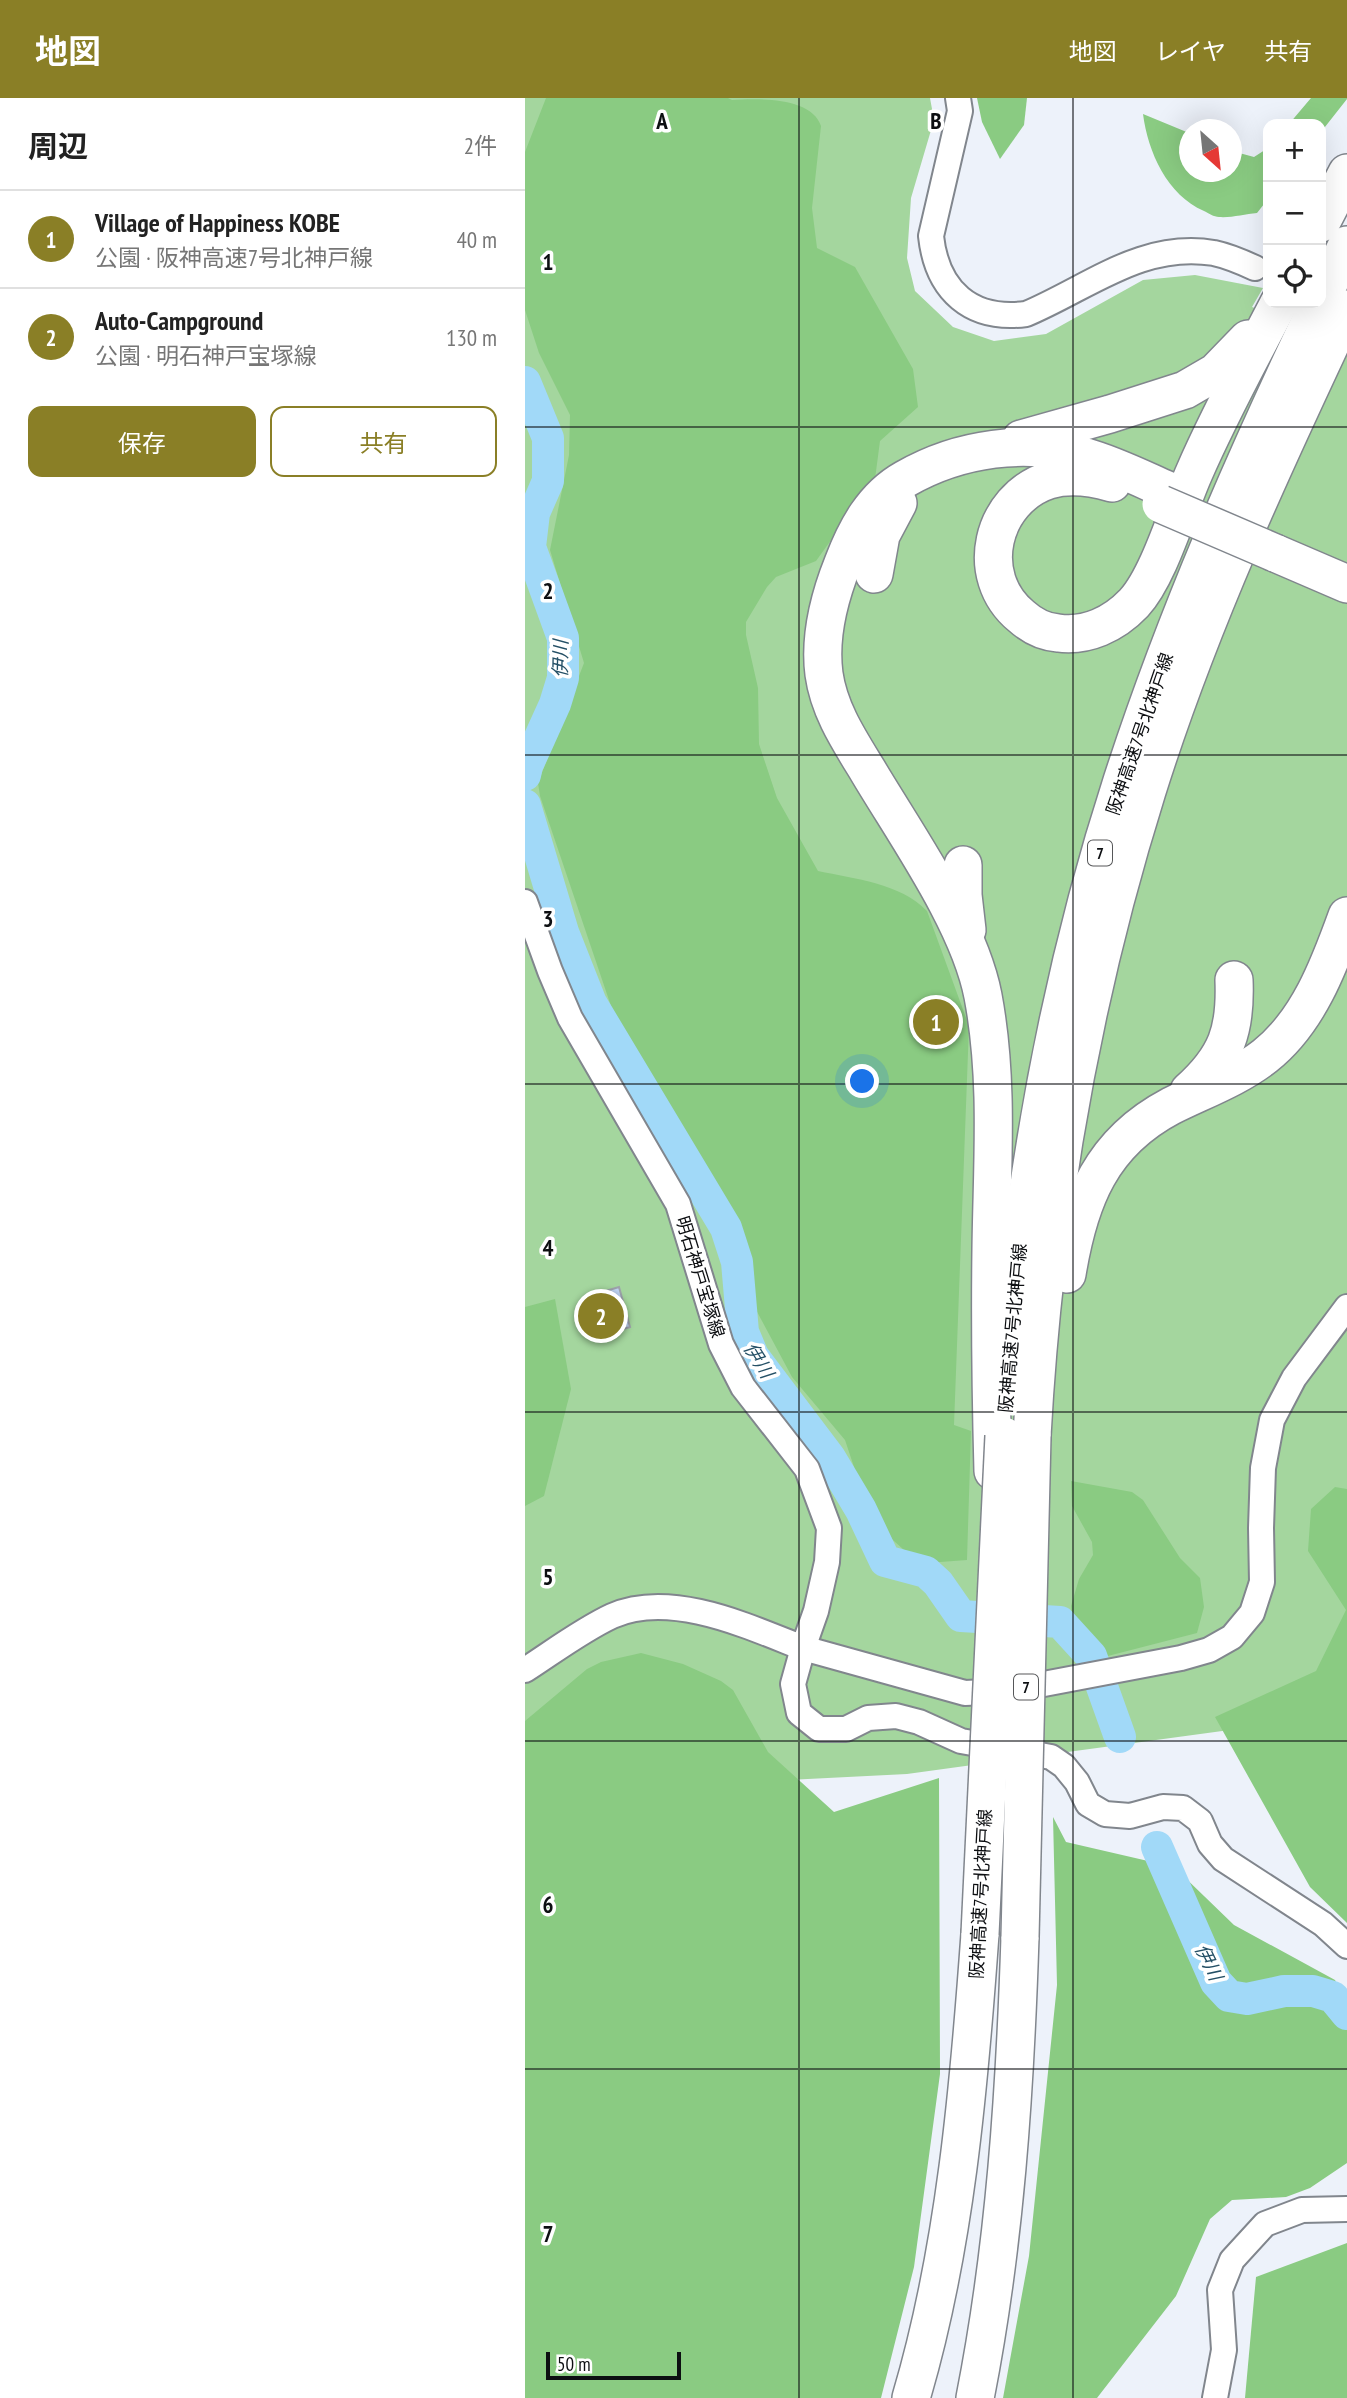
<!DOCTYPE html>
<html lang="ja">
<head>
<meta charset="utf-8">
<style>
	body { margin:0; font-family:"PT Sans Narrow","Noto Sans JP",sans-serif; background:#f6f6f6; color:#222 }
	.controls { position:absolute; right:21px; top:21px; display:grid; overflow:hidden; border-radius:14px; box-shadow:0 7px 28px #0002 }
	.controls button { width:63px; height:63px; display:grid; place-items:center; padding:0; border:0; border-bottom:2px solid #e0e0e0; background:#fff; color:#222; font:35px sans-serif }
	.compass { position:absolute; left:654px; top:21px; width:63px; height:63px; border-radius:50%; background:#fff; box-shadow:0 7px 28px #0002; rotate:153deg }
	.scale { position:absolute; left:21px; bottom:18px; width:135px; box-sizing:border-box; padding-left:7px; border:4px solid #0d0f12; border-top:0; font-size:19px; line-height:24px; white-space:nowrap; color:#0d0f12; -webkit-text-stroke:5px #fff; paint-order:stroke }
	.you { position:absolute; left:338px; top:984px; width:24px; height:24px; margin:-18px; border:5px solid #fff; border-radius:50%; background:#1a73e8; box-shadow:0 0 0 10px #1a73e833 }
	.badge { display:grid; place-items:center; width:46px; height:46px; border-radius:50%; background:#8a7f26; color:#fff; font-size:23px; font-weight:700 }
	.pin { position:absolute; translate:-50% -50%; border:4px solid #fff; box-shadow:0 2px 7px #0006 }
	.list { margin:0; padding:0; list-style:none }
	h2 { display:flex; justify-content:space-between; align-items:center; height:91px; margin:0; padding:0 28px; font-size:30px }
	h2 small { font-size:23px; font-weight:400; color:#767676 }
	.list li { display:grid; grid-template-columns:46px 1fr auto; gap:21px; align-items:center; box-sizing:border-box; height:98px; padding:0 28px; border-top:2px solid #e0e0e0 }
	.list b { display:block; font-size:26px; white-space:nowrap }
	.list p { margin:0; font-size:23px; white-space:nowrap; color:#767676 }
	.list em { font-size:23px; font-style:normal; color:#767676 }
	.actions { display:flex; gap:14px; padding:21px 28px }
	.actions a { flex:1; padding:16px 0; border:2px solid #8a7f26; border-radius:14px; text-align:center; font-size:24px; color:#8a7f26 }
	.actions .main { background:#8a7f26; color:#fff }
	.icon { flex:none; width:38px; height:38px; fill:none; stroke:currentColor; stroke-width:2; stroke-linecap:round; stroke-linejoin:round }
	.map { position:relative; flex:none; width:822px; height:2300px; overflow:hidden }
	header { display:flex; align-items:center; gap:42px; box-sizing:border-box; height:98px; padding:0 35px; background:#8a7f26; color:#fff }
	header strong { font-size:33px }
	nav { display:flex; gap:38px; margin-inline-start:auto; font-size:24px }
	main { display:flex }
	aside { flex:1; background:#fff }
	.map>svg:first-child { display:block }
	.green { fill:#a4d69e }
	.forest { fill:#8acb82 }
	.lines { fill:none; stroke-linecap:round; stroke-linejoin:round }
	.river { stroke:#a1d9f8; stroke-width:32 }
	.building { fill:#c0d5f4; stroke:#9ea3ab; stroke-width:2 }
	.minor-casing { stroke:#81868d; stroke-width:28 }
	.highway-casing { stroke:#81868d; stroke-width:40 }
	.minor { stroke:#fff; stroke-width:24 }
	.highway { stroke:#fff; stroke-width:37 }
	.highway-bridge-casing { stroke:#81868d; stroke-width:40; stroke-linecap:butt }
	.highway-bridge { stroke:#fff; stroke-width:37 }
	.grid { fill:none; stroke:#0d0f12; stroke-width:2; stroke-opacity:0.55 }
	.labels { text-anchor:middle; stroke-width:7; stroke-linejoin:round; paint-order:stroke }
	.shield { fill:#fff; stroke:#565759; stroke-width:2 }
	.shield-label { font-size:16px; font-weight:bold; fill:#0d0f12 }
	.street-label { font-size:18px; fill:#0d0f12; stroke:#fff }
	.water-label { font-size:19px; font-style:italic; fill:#255066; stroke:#fff }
	.grid-label { font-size:23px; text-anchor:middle; font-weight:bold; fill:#0d0f12; stroke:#fff; stroke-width:7; stroke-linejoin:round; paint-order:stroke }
</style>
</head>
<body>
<header>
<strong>地図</strong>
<nav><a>地図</a><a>レイヤ</a><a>共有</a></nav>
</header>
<main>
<aside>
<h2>周辺<small>2件</small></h2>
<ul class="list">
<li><span class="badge">1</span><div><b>Village of Happiness KOBE</b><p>公園 · 阪神高速7号北神戸線</p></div><em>40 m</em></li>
<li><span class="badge">2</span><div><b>Auto-Campground</b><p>公園 · 明石神戸宝塚線</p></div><em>130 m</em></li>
</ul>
<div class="actions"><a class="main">保存</a><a>共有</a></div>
</aside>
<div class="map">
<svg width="822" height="2300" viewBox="0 0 822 2300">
	<rect width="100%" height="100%" fill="#edf2fa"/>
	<polygon class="green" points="0,0 405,0 409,22 386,100 382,160 390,193 428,229 469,243 521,236 618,182 670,177 738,190 727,209 822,244 822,1630 807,1618 382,1676 243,1683 0,1751"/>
	<g class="forest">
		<path d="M21 0H203L207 2C238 0 287 0 296 28L287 110 292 150 330 169 388 271 393 309 355 343 350 381 291 463 251 479 242 489 221 524V537L233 590 234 646 252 700 293 773C330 781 375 785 402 813L444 928 429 1327 446 1333 442 1462 402 1465 389 1461 359 1434 338 1396 320 1342 267 1279 230 1210 205 1118 88 914 15 698 13 685 59 565 25 452 44 357 45 317 14 255 0 212V54Z"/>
		<polygon points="452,0 502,0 499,27 475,61 457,24"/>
		<polygon points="786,0 822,0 822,1 796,34 796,26 764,26"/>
		<path d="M618 16 664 35V74H706L707 53 729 59 743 50V101L732 115C720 116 706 120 694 119 689 119 683 115 679 113 642 97 623 54 618 16Z"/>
		<polygon points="30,1201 46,1291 19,1398 0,1408 0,1209"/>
		<polygon points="546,1383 607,1394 618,1402 655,1460 675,1480 679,1509 672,1535 579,1559 556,1545 548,1535 546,1508 554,1481 568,1457 567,1444 547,1408"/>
		<polygon points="810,1389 822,1391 822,1825 785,1789 690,1619 791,1573 821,1512 783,1453 786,1411"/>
		<polygon points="116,1555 158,1566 196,1583 208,1592 243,1654 309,1714 414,1680 415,1976 389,2169 356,2300 0,2300 0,1623 62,1571 76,1564"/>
		<polygon points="528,1719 541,1744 649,1769 709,1827 810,1882 822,1905 822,2065 785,2090 761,2099 707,2102 685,2121 651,2198 572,2300 478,2300 504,2158 532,1887"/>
		<polygon points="822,2145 822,2300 720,2300 731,2179"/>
	</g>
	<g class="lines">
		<g class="river">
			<polyline points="0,284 23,340 23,383 9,415 5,449 38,540 38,580 30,606 2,668 0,677"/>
			<polyline points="0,707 38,834 66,905 201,1130 212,1164 218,1234 228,1258 305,1360 336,1412 360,1463 401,1474 413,1485 436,1518 535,1524 566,1558 595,1639"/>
			<polyline points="632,1749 691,1884 704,1898 722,1901 759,1893 788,1893 808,1899 822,1916"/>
		</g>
	</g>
	<polygon class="building" points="94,1189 105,1229 85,1235 74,1195"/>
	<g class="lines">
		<g class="minor-casing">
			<g id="minor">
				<path d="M433 0 435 13 406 138C412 193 446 223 501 216 563 190 617 143 689 155 703 158 717 164 730 170"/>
				<path d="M0 804 25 873 45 920 153 1106 196 1246 218 1289 282 1371 304 1430 302 1464 291 1513 278 1550C222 1528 145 1492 87 1518 57 1532 28 1554 0 1572"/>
				<polyline points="822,1209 769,1280 747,1322 738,1370 736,1430 737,1484 727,1515 707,1539 684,1552 656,1560 482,1593 440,1595 278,1550 268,1586 274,1615 294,1631 321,1631 343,1620 371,1618 394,1624 436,1643 526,1659 539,1668 552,1684 563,1706 580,1716 605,1718 638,1709 658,1710 675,1723 685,1746 698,1761 798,1826 822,1848"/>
				<polyline points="690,2300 699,2252 695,2192 707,2162 740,2126 777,2112 822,2111"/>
			</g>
		</g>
		<g class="highway-casing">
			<g id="highway">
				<polyline points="796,125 822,75"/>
				<polyline points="796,202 822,147"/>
				<polyline points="496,341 585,316 660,292 691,274 723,241"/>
				<path d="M587 385C566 379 545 376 524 382 466 401 448 478 496 518 506 527 519 534 533 535 562 539 589 526 609 505 634 478 653 411 669 375 694 317 725 261 754 205"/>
				<polyline points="750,455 822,486"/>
				<polyline points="349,476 356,437 373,405"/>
				<polyline points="438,767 438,797 442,832"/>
				<path d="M664 993C702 959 711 932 709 882"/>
				<path d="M542 1176C554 1102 576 1045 646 1008 678 992 712 980 740 958 783 924 804 868 822 818"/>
				<path d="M487 1226C505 1041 540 859 597 683 650 519 720 360 794 205"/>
				<path d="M507 1338C519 1118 556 903 622 693 674 527 748 368 822 211"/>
				<path d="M468 1373C466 1299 465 1225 466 1152 467 1067 474 983 458 898 444 825 381 737 343 673 324 642 304 612 299 576 294 538 304 500 318 465 331 431 348 399 380 381 434 350 502 340 561 359 589 367 615 380 642 392"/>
				<path d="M386 2300C430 2152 444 1990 455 1836"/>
				<path d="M450 2300C480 2148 490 1994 495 1839"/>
			</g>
		</g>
		<use href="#minor" class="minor"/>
		<use href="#highway" class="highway"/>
		<g class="highway-bridge-casing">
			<g id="highway-bridge">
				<polyline points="636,406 750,455"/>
				<polyline points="455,1836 479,1338"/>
				<polyline points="495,1839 507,1338"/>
			</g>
		</g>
		<use href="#highway-bridge" class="highway-bridge"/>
	</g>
	<path class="grid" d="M274 0V2300M548 0V2300M0 329H822M0 657H822M0 986H822M0 1314H822M0 1643H822M0 1971H822"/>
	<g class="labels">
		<g class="shield">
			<rect x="563" y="742.5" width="24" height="25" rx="5"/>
			<rect x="489" y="1576.5" width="24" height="25" rx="5"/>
		</g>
		<g class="shield-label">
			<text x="575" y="761">7</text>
			<text x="501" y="1595">7</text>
		</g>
		<g class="street-label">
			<text transform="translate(615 636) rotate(-71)" y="6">阪神高速7号北神戸線</text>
			<text transform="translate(175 1179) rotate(73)" y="6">明石神戸宝塚線</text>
			<text transform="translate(488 1230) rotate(-85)" y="6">阪神高速7号北神戸線</text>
			<text transform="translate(456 1796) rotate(-87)" y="6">阪神高速7号北神戸線</text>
		</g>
		<g class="water-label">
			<text transform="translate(35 561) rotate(-89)" y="7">伊川</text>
			<text transform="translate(234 1262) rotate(58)" y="7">伊川</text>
			<text transform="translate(684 1864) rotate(64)" y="7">伊川</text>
		</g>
	</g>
	<g class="grid-label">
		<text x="137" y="31">A</text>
		<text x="411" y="31">B</text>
		<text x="23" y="172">1</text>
		<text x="23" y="501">2</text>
		<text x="23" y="829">3</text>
		<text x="23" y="1158">4</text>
		<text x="23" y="1487">5</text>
		<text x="23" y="1815">6</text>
		<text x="23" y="2144">7</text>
	</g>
</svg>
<div class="controls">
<button>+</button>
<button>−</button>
<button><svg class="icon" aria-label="locate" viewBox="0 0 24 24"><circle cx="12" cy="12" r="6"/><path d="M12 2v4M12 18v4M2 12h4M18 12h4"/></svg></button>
</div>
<svg class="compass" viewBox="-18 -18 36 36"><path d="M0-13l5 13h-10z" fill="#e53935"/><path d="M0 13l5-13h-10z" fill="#767676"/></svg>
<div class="scale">50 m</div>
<div class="you"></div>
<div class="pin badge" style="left:411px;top:924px">1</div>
<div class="pin badge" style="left:76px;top:1218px">2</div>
</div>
</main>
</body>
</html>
